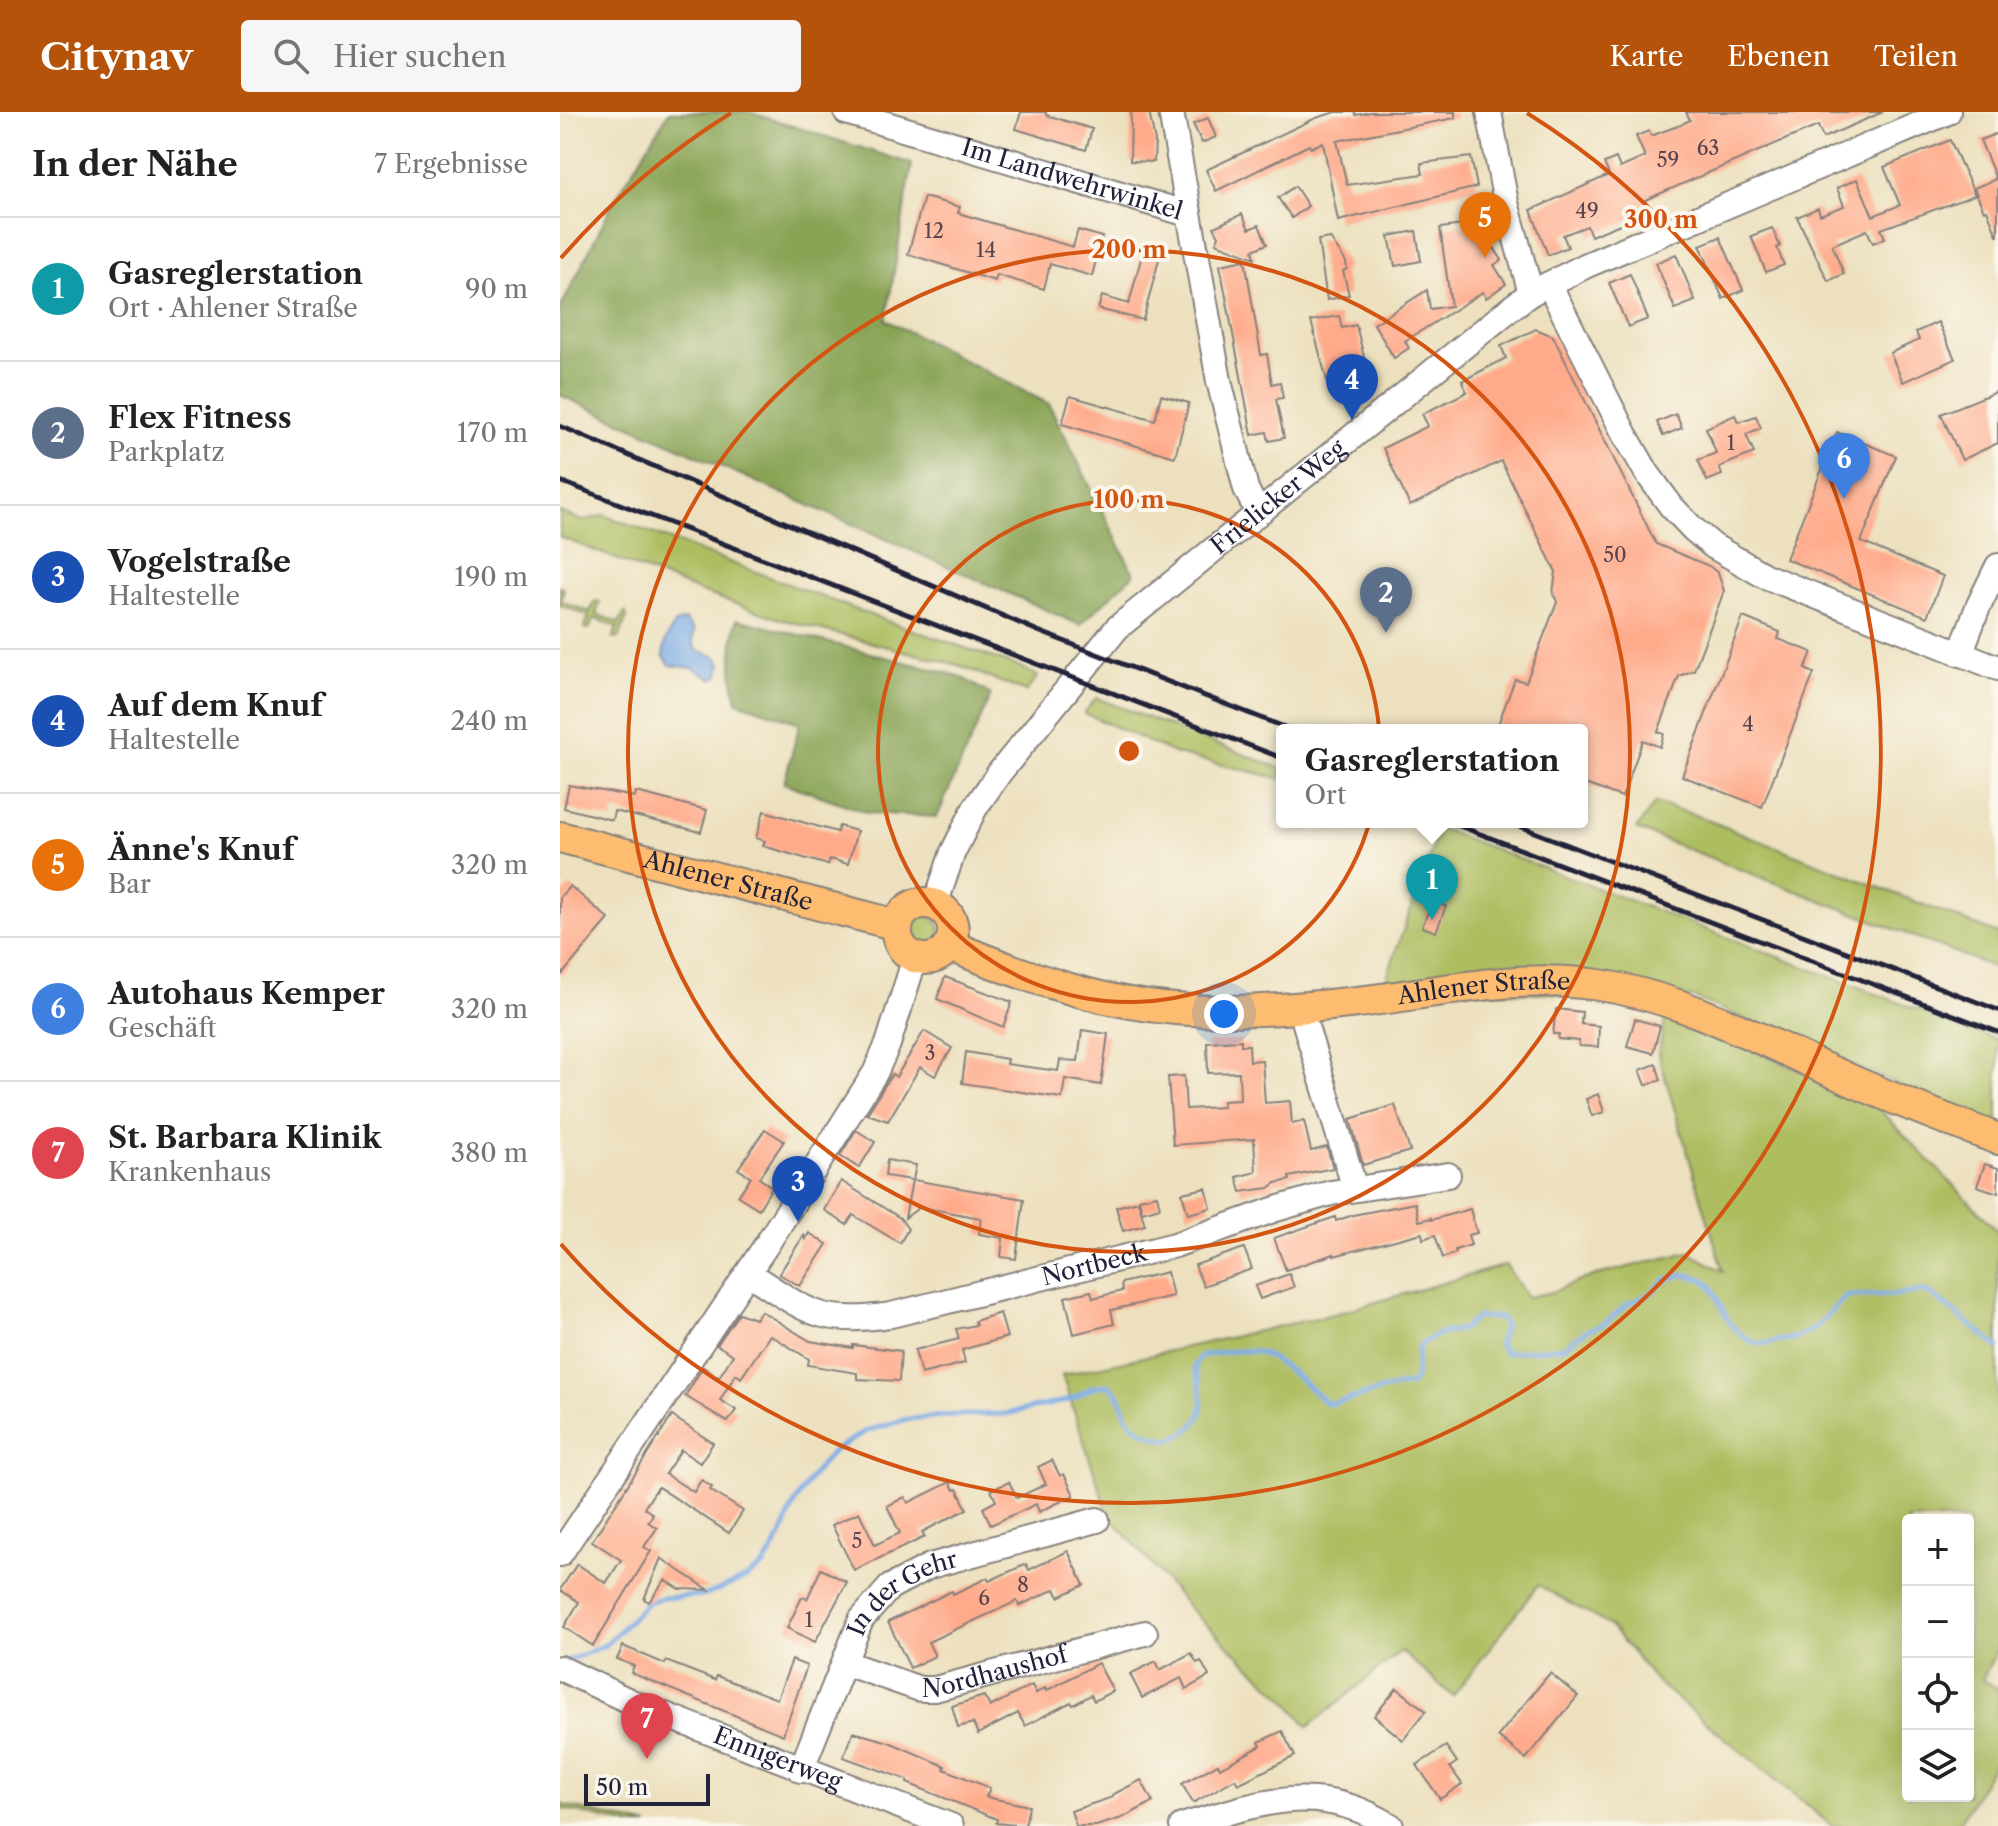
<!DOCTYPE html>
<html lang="de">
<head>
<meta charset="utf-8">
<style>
	body { margin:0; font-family:"Libre Caslon Text",serif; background:#f6f6f6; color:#222 }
	.controls { position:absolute; right:24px; bottom:24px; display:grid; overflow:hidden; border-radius:8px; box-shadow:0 8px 32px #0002 }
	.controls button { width:72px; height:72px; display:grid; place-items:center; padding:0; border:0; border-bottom:2px solid #e0e0e0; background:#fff; color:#222; font:40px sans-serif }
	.scale { position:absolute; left:24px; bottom:20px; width:126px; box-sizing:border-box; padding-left:8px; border:4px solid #22223b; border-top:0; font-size:22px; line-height:28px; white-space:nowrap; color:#22223b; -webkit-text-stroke:6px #fbf7ec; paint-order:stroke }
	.you { position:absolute; left:664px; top:902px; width:28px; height:28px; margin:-20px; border:6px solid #fff; border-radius:50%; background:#1a73e8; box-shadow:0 0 0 12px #1a73e833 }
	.badge { display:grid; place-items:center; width:52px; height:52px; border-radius:50%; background:#b45309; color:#fff; font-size:26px; font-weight:700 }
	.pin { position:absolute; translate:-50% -66px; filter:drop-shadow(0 2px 4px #0008) }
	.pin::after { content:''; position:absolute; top:42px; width:28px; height:24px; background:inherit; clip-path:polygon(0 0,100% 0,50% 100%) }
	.popup { position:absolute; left:716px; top:612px; width:312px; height:104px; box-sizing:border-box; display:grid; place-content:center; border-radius:8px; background:#fff; filter:drop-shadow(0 2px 6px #0005); font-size:26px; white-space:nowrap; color:#767676 }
	.popup b { font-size:30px; color:#222 }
	.popup::after { content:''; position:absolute; left:50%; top:100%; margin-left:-16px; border:16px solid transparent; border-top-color:#fff }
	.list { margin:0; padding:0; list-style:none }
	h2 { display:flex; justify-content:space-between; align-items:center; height:104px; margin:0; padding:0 32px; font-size:34px }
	h2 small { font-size:26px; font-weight:400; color:#767676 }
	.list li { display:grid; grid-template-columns:52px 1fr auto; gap:24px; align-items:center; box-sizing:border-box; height:144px; padding:0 32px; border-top:2px solid #e0e0e0 }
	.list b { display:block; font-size:30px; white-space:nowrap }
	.list p { margin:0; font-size:26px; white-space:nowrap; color:#767676 }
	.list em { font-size:26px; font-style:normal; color:#767676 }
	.icon { flex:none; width:44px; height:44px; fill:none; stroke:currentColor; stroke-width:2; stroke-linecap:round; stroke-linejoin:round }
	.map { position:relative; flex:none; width:1438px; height:1714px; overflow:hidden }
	header { display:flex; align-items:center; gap:48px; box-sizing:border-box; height:112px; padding:0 40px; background:#b45309; color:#fff }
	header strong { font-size:38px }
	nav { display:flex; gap:44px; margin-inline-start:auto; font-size:28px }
	.search { width:560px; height:72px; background:#f6f6f6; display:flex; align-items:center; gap:20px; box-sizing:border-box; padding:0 28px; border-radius:8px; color:#767676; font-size:30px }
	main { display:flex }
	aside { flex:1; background:#fff }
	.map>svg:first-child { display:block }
	.green { fill:#adbd60; stroke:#68704e; stroke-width:2; fill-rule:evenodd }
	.forest { fill:#8aa456; stroke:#566348; stroke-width:2 }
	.water { fill:#7baae5; stroke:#4e6690; stroke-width:2 }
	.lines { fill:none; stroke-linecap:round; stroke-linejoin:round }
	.stream { stroke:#7baae5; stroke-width:5 }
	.building { fill:#ffab8b }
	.minor-casing { stroke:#87817c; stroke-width:28 }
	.major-casing { stroke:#87817c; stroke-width:34 }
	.minor { stroke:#fff; stroke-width:24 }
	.major { stroke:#fdbc70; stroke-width:30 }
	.rail { stroke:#22223b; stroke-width:5 }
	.ring { fill:none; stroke:#d45411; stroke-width:4 }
	.labels { text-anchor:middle; stroke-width:8; stroke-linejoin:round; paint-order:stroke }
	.number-label { font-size:20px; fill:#59444f }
	.street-label { font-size:24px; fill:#22223b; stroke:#fbf7ec }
	.centre { fill:#d45411; stroke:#fbf7ec; stroke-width:4 }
	.ring-label { font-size:24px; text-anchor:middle; font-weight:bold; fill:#d45411; stroke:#fbf7ec; stroke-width:8; stroke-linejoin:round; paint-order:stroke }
</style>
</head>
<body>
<header>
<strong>Citynav</strong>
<div class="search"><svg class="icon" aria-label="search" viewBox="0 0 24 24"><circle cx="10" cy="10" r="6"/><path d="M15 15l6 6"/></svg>Hier suchen</div>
<nav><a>Karte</a><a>Ebenen</a><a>Teilen</a></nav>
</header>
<main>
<aside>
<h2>In der Nähe<small>7 Ergebnisse</small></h2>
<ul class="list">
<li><span class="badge" style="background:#0f9aa8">1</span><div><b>Gasreglerstation</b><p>Ort · Ahlener Straße</p></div><em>90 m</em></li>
<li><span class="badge" style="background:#5c6f8a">2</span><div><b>Flex Fitness</b><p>Parkplatz</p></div><em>170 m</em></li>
<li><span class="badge" style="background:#1a4fb4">3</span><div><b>Vogelstraße</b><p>Haltestelle</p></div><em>190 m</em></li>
<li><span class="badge" style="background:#1a4fb4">4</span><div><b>Auf dem Knuf</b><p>Haltestelle</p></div><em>240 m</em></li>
<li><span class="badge" style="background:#e8710a">5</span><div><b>Änne's Knuf</b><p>Bar</p></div><em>320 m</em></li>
<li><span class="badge" style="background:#3f7fe0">6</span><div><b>Autohaus Kemper</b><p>Geschäft</p></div><em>320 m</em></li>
<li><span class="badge" style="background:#e0444e">7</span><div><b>St. Barbara Klinik</b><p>Krankenhaus</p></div><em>380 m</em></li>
</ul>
</aside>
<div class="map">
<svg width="1438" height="1714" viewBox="0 0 1438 1714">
	<rect width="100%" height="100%" fill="#fbf7ec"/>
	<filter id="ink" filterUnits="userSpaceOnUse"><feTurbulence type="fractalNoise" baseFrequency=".0125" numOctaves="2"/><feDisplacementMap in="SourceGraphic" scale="16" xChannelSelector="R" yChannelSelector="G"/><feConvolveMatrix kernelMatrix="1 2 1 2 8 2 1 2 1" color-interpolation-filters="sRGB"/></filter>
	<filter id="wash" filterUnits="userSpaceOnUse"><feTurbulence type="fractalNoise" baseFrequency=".006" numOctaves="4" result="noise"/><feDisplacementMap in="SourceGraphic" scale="32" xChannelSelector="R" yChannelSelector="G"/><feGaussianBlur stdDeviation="1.8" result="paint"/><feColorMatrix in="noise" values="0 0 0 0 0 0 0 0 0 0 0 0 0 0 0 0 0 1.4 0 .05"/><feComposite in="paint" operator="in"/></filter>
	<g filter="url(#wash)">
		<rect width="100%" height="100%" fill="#ece0be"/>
		<g class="green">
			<polygon points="0,400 22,409 44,403 324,508 460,555 478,564 466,580 398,553 220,507 144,481 0,425"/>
			<polygon points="0,475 4,477 1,489 30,500 35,489 40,490 36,502 59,511 65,500 67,505 59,526 53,527 57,515 34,506 29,517 24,516 29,504 0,493"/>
			<polygon points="536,586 722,657 722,667 616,642 524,601"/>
			<polygon points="1095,691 1132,702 1438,822 1438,857 1076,717"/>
			<polygon points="852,710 863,710 1438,928 1438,1015 1135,886 823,876 878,719"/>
			<circle cx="365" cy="819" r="15"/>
			<path d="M1106 904 1184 933 1316 994 1438 1119V1537L1422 1567 1438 1577V1645L1398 1714H1272L1098 1571 1050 1514 978 1473 893 1584 841 1539 748 1615 728 1590 631 1498 548 1402 502 1263 774 1202 946 1153 967 1185 989 1181 1033 1164 1128 1140 1163 1159 1098 942ZM1348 1408H1408V1684H1348Z"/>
			<polygon points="0,1692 89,1714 74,1714 0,1696"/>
		</g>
		<g class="forest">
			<polygon points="109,0 189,0 352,52 326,208 489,292 574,462 520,513 0,283 0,197 54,89"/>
			<path d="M177 507 399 564 431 583 377 705 309 701 224 671 240 611 177 590C170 561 170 536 177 507Z"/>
		</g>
		<polygon class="water" points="125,508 134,518 133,531 137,538 157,545 161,553 159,563 152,567 133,556 110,553 103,543 106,527 115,511"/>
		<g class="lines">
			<path class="stream" d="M5 1550 45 1533 88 1490 102 1486 146 1483 186 1466 204 1453 221 1424 234 1392 252 1364 272 1340 306 1319 347 1307 396 1303 445 1302 510 1288 533 1275 548 1273C560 1281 560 1287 565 1300 573 1319 591 1323 608 1328 650 1314 646 1291 634 1255L641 1244C660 1240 677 1237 697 1240 715 1244 753 1278 767 1292 797 1288 822 1275 852 1272L856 1264 858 1235 875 1223 903 1217 918 1205 940 1206 945 1213 939 1232 945 1241 1004 1235 1025 1219 1046 1211 1067 1192 1090 1182 1105 1168 1124 1162 1143 1167 1151 1174 1170 1212 1186 1227 1200 1232 1235 1226 1254 1217 1286 1184 1336 1183 1362 1179 1371 1182 1438 1235"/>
		</g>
		<g id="blocks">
			<g class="building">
				<polygon points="461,0 486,0 486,3 532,17 526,38 456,17"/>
				<polygon points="571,0 589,0 595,29 594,50 570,49"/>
				<polygon points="776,0 795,0 796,3 810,0 895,0 895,6 777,29 787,73 863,62 861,51 911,45 917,75 778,109 763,30 751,36 749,33 737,39 656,79 646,58 756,6"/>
				<polygon points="1126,0 1323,0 1263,26 1258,14 1229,26 1085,88 1090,99 1080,104 1031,124 1027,114 1003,123 1008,135 988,143 971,98 1049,63 1044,51 1056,46 1060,56 1085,45 1076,24 1089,19 1091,24 1120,13 1130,8"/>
				<polygon points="648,6 656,25 642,31 633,12"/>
				<polygon points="1438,21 1438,123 1437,123 1427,98 1424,99 1414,76 1436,67 1420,28"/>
				<polygon points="1390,28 1415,83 1321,117 1325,126 1313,131 1307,118 1272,133 1284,162 1268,169 1237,105 1258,96 1260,103 1284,94 1277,76 1297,67 1313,104 1340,93 1324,55"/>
				<polygon points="735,74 748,94 732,106 718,86"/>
				<polygon points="364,85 400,95 398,101 513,135 518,118 542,125 532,164 490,152 484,177 437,163 435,169 348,142"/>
				<polygon points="682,102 689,117 699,113 707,132 693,138 695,146 656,131 659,124 654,115"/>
				<polygon points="918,111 942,148 934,153 946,172 926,186 923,180 845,229 849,236 834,246 814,212 867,178 870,197 891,194 880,116"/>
				<polygon points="1212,116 1220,134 1217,136 1224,153 1206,160 1191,124"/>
				<polygon points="856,119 861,149 835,154 829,124"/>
				<polygon points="1160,125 1183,178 1163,187 1140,133"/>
				<polygon points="770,126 786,150 787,157 783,159 789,183 767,188 758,128"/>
				<polygon points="584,135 601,140 583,208 538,197 542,184 569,192"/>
				<polygon points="1116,142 1135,189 1115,197 1096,151"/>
				<polygon points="685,148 701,243 707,242 712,272 720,270 723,286 716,287 724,326 709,329 707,320 692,323 660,153"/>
				<polygon points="1070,162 1088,207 1068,215 1049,171"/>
				<polygon points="779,204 782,216 796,213 806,253 792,256 795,271 769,276 751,209"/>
				<polygon points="1378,210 1395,247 1343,270 1330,241 1359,228 1356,220"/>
				<polygon points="976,217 993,224 1096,432 1149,454 1158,461 1164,479 1134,558 1119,564 1098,620 1104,622 1100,635 1083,628 1062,685 1022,671 1022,618 936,618 955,567 966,570 997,490 993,480 996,460 941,349 850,394 823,336 868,314 862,302 907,280 902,269 946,246 941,234"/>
				<polygon points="1438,279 1438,331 1402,348 1381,302"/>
				<polygon points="601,283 629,291 615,345 502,312 510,284 595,308"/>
				<polygon points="1116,302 1122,316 1103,324 1097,310"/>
				<polygon points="1175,303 1178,310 1196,304 1201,316 1186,322 1194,341 1159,355 1162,363 1147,369 1138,348 1156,341 1146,316"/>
				<polygon points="1277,320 1336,344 1301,430 1383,464 1367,505 1226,447"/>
				<polygon points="1183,505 1220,520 1218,527 1252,540 1245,557 1254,561 1202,695 1122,664"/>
				<polygon points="9,673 75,685 76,680 147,698 141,720 54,699 52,708 4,696"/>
				<polygon points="204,699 277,720 279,714 297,719 288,752 270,747 268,753 203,734 205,729 196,726"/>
				<polygon points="10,774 49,807 0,865 0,785"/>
				<polygon points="872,789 886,794 876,820 862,815"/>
				<polygon points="385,865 452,890 443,915 377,887"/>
				<polygon points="996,897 1022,900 1021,912 1039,914 1038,935 1019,934 1019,929 998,927 999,922 993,922"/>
				<polygon points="1075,907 1100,914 1093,941 1067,934"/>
				<polygon points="522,918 548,922 541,973 505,967 502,986 402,971 406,940 447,947 446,952 498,959 500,948 518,949"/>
				<polygon points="364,919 392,936 375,964 360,955 328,1009 307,1002 332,962 336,965"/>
				<polygon points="681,928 681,933 689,933 690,949 702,948 705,991 730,989 732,1012 744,1009 751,1039 767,1035 773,1056 729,1065 730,1068 716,1071 709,1076 681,1080 677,1065 696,1060 694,1027 613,1033 608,965 624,964 626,997 663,995 663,989 680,988 679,960 648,961 647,930"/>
				<polygon points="1096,952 1101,968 1086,973 1080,958"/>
				<polygon points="1038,982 1044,1000 1032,1004 1026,987"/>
				<polygon points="835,993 850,1039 803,1053 790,1007"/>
				<polygon points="205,1017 224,1029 199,1066 212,1075 199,1097 178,1084 191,1065 178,1057"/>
				<polygon points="296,1018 315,1030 299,1056 280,1044"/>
				<polygon points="327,1048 356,1053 353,1068 464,1087 456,1147 441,1145 443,1126 419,1122 421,1106 360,1095 345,1106 352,1068 325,1064"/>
				<polygon points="1425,1052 1438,1056 1438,1081 1417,1074"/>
				<polygon points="281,1069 340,1106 348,1117 340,1131 293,1103 287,1113 264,1098"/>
				<polygon points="646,1076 651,1096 628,1102 622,1081"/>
				<polygon points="597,1083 600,1095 582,1100 579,1087"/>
				<polygon points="578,1089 585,1113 563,1119 556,1095"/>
				<polygon points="855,1091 859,1109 871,1106 871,1108 910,1097 917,1121 908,1123 911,1133 895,1138 896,1141 883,1146 875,1123 863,1127 862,1121 774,1144 774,1142 726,1158 714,1126 775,1105 776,1109 793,1103"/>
				<polygon points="249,1121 267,1132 240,1174 219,1162 244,1123 245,1128"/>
				<polygon points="684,1136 692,1157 643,1174 635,1153"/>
				<polygon points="607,1160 613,1184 551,1198 554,1212 514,1222 505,1185 531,1179 533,1186 562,1179 561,1171"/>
				<polygon points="729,1162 734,1175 700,1187 695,1174"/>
				<polygon points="201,1199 250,1229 293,1236 293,1233 341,1239 339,1269 297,1267 297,1261 248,1253 249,1247 210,1223 181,1266 176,1262 160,1288 176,1298 168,1310 125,1284 143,1255 159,1265 173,1243 157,1233 179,1201 195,1207"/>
				<polygon points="440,1201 447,1225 402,1238 405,1251 361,1262 355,1238 399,1227 396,1217 416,1213 415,1209"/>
				<polygon points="112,1304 153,1331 140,1351 121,1338 105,1362 134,1380 141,1368 152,1375 150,1378 183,1399 169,1421 98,1375 84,1396 93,1402 88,1410 97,1416 84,1435 91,1439 33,1534 4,1515 19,1490 0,1478 17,1452 46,1471 61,1448 32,1429"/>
				<polygon points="492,1348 500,1364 504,1362 514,1383 479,1400 476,1392 431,1413 423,1396 436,1389 431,1378 449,1370 457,1386 486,1372 478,1355"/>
				<polygon points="390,1370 394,1378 397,1377 407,1397 362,1420 365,1425 294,1458 272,1413 299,1400 315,1433 340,1421 327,1394 345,1385 348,1391"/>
				<polygon points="508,1439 524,1473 499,1485 495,1477 459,1494 457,1489 368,1530 375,1544 350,1556 328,1510 392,1479 393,1482 427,1466 429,1469 466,1452 469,1458"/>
				<polygon points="101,1446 114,1455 149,1478 120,1477 105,1468 89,1490 84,1487"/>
				<polygon points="261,1457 287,1470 255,1530 227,1516 242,1485 247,1487"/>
				<polygon points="63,1534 105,1552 106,1549 155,1568 157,1564 217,1587 232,1548 247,1554 223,1623 71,1561 74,1554 57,1547"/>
				<polygon points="631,1541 637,1551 641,1549 649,1564 626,1577 621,1566 582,1586 570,1562 596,1549 600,1558"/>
				<polygon points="538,1551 553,1579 534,1589 531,1583 513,1593 511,1590 465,1614 458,1601 418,1622 413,1611 398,1615 392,1594 424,1584 430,1595 472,1573 476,1581 485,1576 486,1579"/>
				<polygon points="990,1561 1018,1584 966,1647 938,1624"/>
				<polygon points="837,1576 866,1599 843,1628 814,1604"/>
				<polygon points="722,1619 735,1644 678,1672 675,1667 633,1691 622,1672 658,1652 660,1656 701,1634 699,1630"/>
				<polygon points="293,1620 329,1630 385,1654 384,1657 430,1676 426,1685 469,1694 465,1714 436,1711 437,1707 347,1671 348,1668 283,1645"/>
				<polygon points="886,1634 897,1650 890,1655 902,1672 880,1687 857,1653"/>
				<polygon points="581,1668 593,1690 562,1706 536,1714 516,1714 511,1699 553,1685 552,1683"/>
			</g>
		</g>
	</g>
	<g filter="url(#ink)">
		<use href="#blocks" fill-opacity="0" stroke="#87817c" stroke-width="2"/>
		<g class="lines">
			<g class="minor-casing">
				<g id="minor">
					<path id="s1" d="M286 0 628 102"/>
					<polyline points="611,0 659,269 686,377 698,401"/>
					<polyline points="929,0 946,91 971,181"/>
					<polyline points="989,172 1064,321 1087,361 1111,394 1133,417 1153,434 1205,464 1438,556"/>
					<polyline points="1400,542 1418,495 1438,454"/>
					<path id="s2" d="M375 793 393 740 415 696 440 660 557 516 951 196 971 181 1027 153 1388 0"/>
					<polyline points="740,895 795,1077"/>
					<path id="s3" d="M188 1161C246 1198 258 1214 331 1203L615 1133 716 1097 771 1081 888 1063"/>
					<polyline points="0,1442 207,1132 315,961 328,932 355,846"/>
					<path id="s4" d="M285 1551 360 1577H375L585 1521"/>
					<path id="s5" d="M0 1556 69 1589 391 1714"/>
					<path id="s6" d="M241 1658 301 1508 330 1475 370 1454 537 1408"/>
					<path d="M622 1714C698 1691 758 1668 831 1714"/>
				</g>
			</g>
			<g class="major-casing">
				<g id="major">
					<path id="s7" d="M0 725 337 813"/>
					<circle cx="365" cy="819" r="28"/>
					<path id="s8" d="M389 833C460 863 539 891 616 897 676 902 738 897 797 890 875 881 953 862 1032 872 1117 883 1197 926 1275 961 1329 986 1383 1006 1438 1027"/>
				</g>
			</g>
			<use href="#minor" class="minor"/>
			<use href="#major" class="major"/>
			<g class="rail">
				<polyline points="0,314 478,519 732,618"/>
				<polyline points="0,369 722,646"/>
				<polyline points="889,710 1438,920"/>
				<polyline points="948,710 1438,898"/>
			</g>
		</g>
	</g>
	<g class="ring">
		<circle cx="569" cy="639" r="251"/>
		<circle cx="569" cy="639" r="501"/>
		<path d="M1 146A752 752 0 0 1 171 1M967 1A752 752 0 1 1 1 1132"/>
	</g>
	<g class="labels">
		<g class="number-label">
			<text x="1148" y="43">63</text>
			<text x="1108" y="55">59</text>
			<text x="1027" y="106">49</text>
			<text x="374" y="126">12</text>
			<text x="426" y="145">14</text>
			<text x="1171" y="338">1</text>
			<text x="1055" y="450">50</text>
			<text x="1188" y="619">4</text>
			<text x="370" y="948">3</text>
			<text x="297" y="1436">5</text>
			<text x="463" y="1480">8</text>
			<text x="424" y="1493">6</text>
			<text x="249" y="1515">1</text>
		</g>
		<g class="street-label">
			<text dy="8" stroke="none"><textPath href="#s1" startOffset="236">Im Landwehrwinkel</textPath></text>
			<text dy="8" stroke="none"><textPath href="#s2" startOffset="542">Frielicker Weg</textPath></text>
			<text dy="8" stroke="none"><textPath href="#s7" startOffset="174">Ahlener Straße</textPath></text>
			<text dy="8" stroke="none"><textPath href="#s8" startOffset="546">Ahlener Straße</textPath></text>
			<text dy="8" stroke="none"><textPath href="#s3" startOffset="364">Nortbeck</textPath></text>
			<text dy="8" stroke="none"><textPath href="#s6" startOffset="212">In der Gehr</textPath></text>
			<text dy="8" stroke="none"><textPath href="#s4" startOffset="156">Nordhaushof</textPath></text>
			<text dy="8" stroke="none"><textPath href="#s5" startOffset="236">Ennigerweg</textPath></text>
		</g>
	</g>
	<circle cx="569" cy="639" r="12" class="centre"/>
	<g class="ring-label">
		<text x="1101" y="116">300 m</text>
		<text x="569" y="146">200 m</text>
		<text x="569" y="396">100 m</text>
	</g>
</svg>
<div class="controls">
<button>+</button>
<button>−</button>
<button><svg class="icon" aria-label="locate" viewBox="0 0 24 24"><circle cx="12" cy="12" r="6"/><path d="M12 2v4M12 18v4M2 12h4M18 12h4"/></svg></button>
<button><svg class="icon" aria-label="layers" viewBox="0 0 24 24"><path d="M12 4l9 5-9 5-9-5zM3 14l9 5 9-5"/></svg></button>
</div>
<div class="scale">50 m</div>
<div class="you"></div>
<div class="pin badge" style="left:872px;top:808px;background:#0f9aa8">1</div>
<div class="popup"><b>Gasreglerstation</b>Ort</div>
<div class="pin badge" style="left:826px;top:521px;background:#5c6f8a">2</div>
<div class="pin badge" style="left:238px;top:1110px;background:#1a4fb4">3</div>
<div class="pin badge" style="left:792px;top:308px;background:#1a4fb4">4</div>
<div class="pin badge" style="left:925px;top:146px;background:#e8710a">5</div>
<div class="pin badge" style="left:1284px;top:387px;background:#3f7fe0">6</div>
<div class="pin badge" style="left:87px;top:1647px;background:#e0444e">7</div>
</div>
</main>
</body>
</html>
